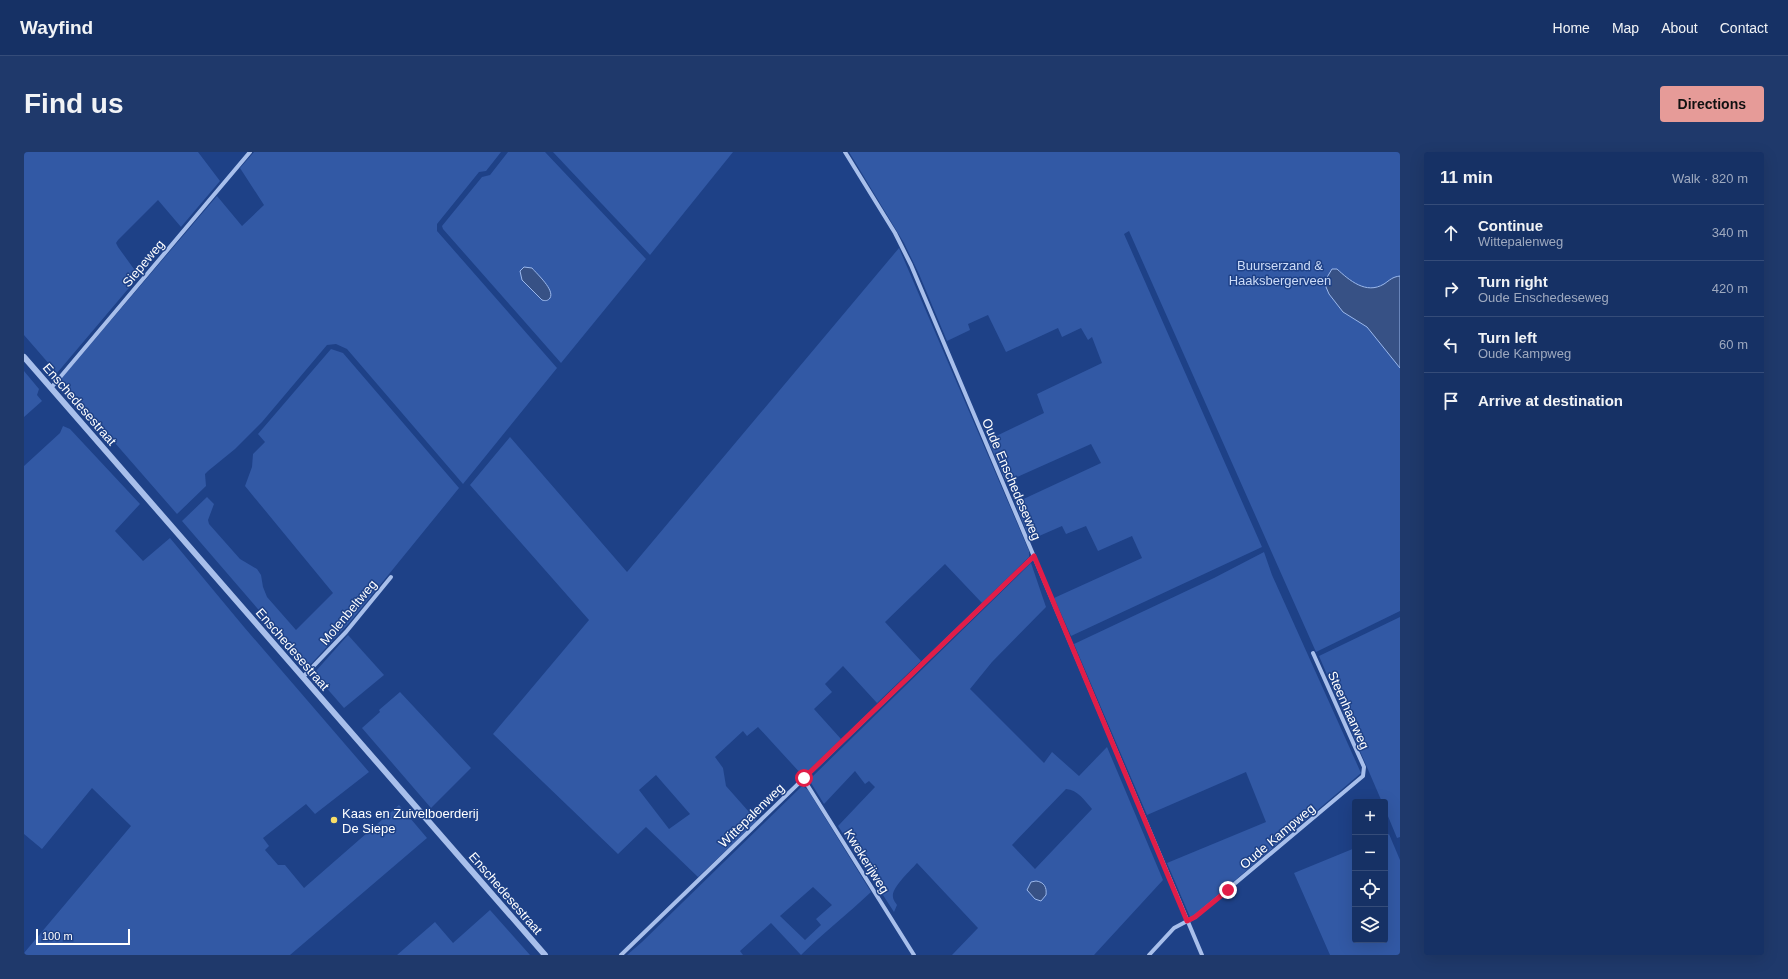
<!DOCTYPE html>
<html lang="en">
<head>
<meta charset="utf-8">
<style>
	body { margin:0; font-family:Helvetica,sans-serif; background:#1f396b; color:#f1f3f6 }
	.controls { position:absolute; right:12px; bottom:12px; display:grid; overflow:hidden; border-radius:4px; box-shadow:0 4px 16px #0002 }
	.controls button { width:36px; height:36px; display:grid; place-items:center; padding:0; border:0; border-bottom:1px solid #354c79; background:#163165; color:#f1f3f6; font:20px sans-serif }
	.scale { position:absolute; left:12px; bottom:10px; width:94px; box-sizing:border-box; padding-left:4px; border:2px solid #fff; border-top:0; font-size:11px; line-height:14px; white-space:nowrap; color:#fff; -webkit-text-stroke:3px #1e4187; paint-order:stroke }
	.stop { position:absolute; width:12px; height:12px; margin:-9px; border:3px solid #e11d48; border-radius:50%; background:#fff }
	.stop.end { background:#e11d48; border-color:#fff; box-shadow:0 1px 4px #0008 }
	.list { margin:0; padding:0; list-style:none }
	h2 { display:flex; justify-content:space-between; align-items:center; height:52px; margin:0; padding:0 16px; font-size:17px }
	h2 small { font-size:13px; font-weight:400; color:#9ea9bf }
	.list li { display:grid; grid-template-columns:26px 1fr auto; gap:12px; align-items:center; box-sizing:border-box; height:56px; padding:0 16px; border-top:1px solid #354c79 }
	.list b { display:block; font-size:15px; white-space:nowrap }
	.list p { margin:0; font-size:13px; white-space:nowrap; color:#9ea9bf }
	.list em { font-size:13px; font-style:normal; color:#9ea9bf }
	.icon { flex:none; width:22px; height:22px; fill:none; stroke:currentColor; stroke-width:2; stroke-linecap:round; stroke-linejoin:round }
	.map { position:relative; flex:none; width:1376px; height:803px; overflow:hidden; border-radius:4px }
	header { display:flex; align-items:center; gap:24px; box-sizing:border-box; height:56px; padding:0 20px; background:#163165; border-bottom:1px solid #354c79 }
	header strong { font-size:19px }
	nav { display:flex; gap:22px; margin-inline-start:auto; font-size:14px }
	.intro { display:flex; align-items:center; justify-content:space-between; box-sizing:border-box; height:96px; padding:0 24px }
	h1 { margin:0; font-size:28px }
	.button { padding:10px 18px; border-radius:4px; background:#e69b98; color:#111; font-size:14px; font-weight:700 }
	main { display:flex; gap:24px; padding:0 24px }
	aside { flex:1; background:#163165; border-radius:4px; box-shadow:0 4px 16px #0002 }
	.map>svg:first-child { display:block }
	.green { fill:#3259a5; fill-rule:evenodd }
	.water { fill:#375185; stroke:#9bb8ec }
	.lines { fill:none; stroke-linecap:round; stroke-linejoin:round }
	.minor { stroke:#a8bfeb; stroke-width:4 }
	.tertiary { stroke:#a8bfeb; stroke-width:6 }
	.route { stroke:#e11d48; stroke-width:5 }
	.poi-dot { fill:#f9de67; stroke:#1e4187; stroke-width:1.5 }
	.labels { text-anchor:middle; stroke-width:3; stroke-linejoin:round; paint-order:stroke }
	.street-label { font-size:13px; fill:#fff; stroke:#1e4187 }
	.park-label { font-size:13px; fill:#cddcf8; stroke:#1e4187 }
	.poi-label { font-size:13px; fill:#fff; stroke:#1e4187; text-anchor:start }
</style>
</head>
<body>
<header>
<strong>Wayfind</strong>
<nav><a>Home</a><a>Map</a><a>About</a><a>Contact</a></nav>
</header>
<div class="intro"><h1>Find us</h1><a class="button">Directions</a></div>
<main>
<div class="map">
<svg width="1376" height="803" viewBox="0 0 1376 803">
	<rect width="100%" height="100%" fill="#1e4187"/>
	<g class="green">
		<polygon points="0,0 174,0 196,29 157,75 134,48 94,88 92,91 94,95 115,124 33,221 0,183"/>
		<polygon points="230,0 477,0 462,19 455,20 413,72 413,79 533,216 439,332 323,197 312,192 303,193 238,270 211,297 184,319 181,322 182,334 153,362 36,228 193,44 218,74 240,53 216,16"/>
		<polygon points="484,0 521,0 622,107 537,211 419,77 418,74 458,25 466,23"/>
		<polygon points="529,0 709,0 626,103"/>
		<polygon points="825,0 1376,0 1376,459 1292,500 1105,79 1100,82 1238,395 1047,484 1030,446 1118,406 1108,384 1074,399 1062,374 1042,382 1038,374 1006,388 991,351 1077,311 1067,292 982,330 964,288 1020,261 1013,242 1078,211 1068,185 1064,188 1057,176 1038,185 1034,176 982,200 964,163 944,172 946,178 923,189 895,122 880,91"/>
		<path d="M875 96 1005 399V405L958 451 921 412 861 470 897 509 853 551 819 514 801 532 808 540 790 557 817 587 779 624 734 575 723 584 719 579 691 605 699 616 702 634 733 669 674 725 622 675 594 702 469 582 565 468 446 333 486 285 603 420ZM632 623 666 662 645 677 615 638Z"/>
		<polygon points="307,197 319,201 435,336 326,470 288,511 283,514 158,369 183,345 190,352 184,368 185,372 216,407 233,417 237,423 239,435 243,445 272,478 309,441 221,334 228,315 229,302 241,290 234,282"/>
		<polygon points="0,219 15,237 13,243 18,249 0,265"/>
		<polygon points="39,274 46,277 116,352 91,379 119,409 146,386 220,475 345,620 291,662 282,652 239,686 245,694 241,698 254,713 261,713 280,736 375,653 403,686 266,803 0,803 0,801 107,674 68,636 18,697 0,682 0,314 36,281"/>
		<polygon points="1240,400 1248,423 1337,621 1168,765 1166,765 1143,711 1242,670 1222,620 1123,663 1050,492 1190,426"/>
		<path d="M1007 411 1022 455 968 510 946 537 1020 611 1028 600 1055 624 1083 595 1139 728 1070 803H928L954 776 893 711C887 718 867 736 869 745 869 748 872 751 873 753L870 760 814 674 851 635 845 629 841 632 831 619 800 652 787 631 788 625ZM1042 637C1054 638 1060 648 1068 657L1011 717 988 693Z"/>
		<polygon points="1376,465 1376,685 1373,686 1361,657 1361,650 1358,650 1295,504"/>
		<polygon points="324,483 360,523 320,556 293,525 291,520"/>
		<polygon points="376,540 447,616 407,656 338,576 356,560 355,558"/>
		<path d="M777 635H780L784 638 847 740C824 762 799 781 777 803L747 771 716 799 719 803H603L618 790ZM789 735 808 753 792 767 797 773 781 788 756 764Z"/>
		<polygon points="1365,682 1376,708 1376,803 1306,803 1270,721 1331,696 1331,788 1361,788 1361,684"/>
		<polygon points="466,758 506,803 373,803 411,770 429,791"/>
	</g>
	<g class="water">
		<path d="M500 115 508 116C513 122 531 138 526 146 524 149 521 149 518 148L498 128 496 119Z"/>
		<path d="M1308 117H1313C1325 128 1342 143 1360 132 1366 128 1368 125 1376 124V216L1343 175 1319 160 1305 142 1302 135V127Z"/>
		<path d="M1012 729C1020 730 1023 735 1022 743L1017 749 1011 747 1003 738 1007 730Z"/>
	</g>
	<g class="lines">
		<g class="minor">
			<polyline points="821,0 871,81 887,113 1178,803"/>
			<polyline points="27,236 226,0"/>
			<polyline points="279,525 322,480 367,425"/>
			<polyline points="779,626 890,803"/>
			<polyline points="597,803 1010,404"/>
			<polyline points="1125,803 1150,776 1171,765 1339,624 1340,615 1289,501"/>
		</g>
		<polyline class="tertiary" points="0,205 521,803"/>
	</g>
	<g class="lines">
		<polyline class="route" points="780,626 1010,404 1163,769 1171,765 1204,738"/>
	</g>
	<circle class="poi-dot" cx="310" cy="668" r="4"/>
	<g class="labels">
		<g class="street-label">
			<text transform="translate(119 111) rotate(-50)" y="5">Siepeweg</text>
			<text transform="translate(56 252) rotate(49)" y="5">Enschedesestraat</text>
			<text transform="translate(988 327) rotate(67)" y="5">Oude Enschedeseweg</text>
			<text transform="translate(324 460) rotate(-50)" y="5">Molenbeltweg</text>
			<text transform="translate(269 497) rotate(49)" y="5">Enschedesestraat</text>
			<text transform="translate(1325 558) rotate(66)" y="5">Steenhaarweg</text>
			<text transform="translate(727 663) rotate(-44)" y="5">Wittepalenweg</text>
			<text transform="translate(1253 684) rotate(-40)" y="5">Oude Kampweg</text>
			<text transform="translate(843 709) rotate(58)" y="5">Kwekerijweg</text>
			<text transform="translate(482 741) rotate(49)" y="5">Enschedesestraat</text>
		</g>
		<g class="park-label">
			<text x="1256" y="118">Buurserzand &amp;<tspan x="1256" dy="15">Haaksbergerveen</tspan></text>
		</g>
		<g class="poi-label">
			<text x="318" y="666">Kaas en Zuivelboerderij<tspan x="318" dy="15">De Siepe</tspan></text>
		</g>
	</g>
</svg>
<div class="controls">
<button>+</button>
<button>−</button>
<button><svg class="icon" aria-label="locate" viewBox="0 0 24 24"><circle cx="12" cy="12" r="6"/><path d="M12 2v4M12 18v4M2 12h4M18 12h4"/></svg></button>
<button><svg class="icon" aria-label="layers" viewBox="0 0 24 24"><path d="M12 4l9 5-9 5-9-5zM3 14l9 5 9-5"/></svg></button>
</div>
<div class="scale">100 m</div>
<div class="stop" style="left:780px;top:626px"></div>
<div class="stop end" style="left:1204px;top:738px"></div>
</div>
<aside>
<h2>11 min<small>Walk · 820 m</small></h2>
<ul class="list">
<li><svg class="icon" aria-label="ahead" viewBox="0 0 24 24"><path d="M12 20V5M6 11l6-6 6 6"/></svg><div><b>Continue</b><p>Wittepalenweg</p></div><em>340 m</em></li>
<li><svg class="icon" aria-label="right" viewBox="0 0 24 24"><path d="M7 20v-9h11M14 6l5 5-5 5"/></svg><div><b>Turn right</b><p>Oude Enschedeseweg</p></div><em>420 m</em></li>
<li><svg class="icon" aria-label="left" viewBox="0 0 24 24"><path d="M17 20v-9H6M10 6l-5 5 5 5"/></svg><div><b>Turn left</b><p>Oude Kampweg</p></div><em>60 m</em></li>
<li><svg class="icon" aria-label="arrive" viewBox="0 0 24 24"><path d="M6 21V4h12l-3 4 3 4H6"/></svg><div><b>Arrive at destination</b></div></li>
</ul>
</aside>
</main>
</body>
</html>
